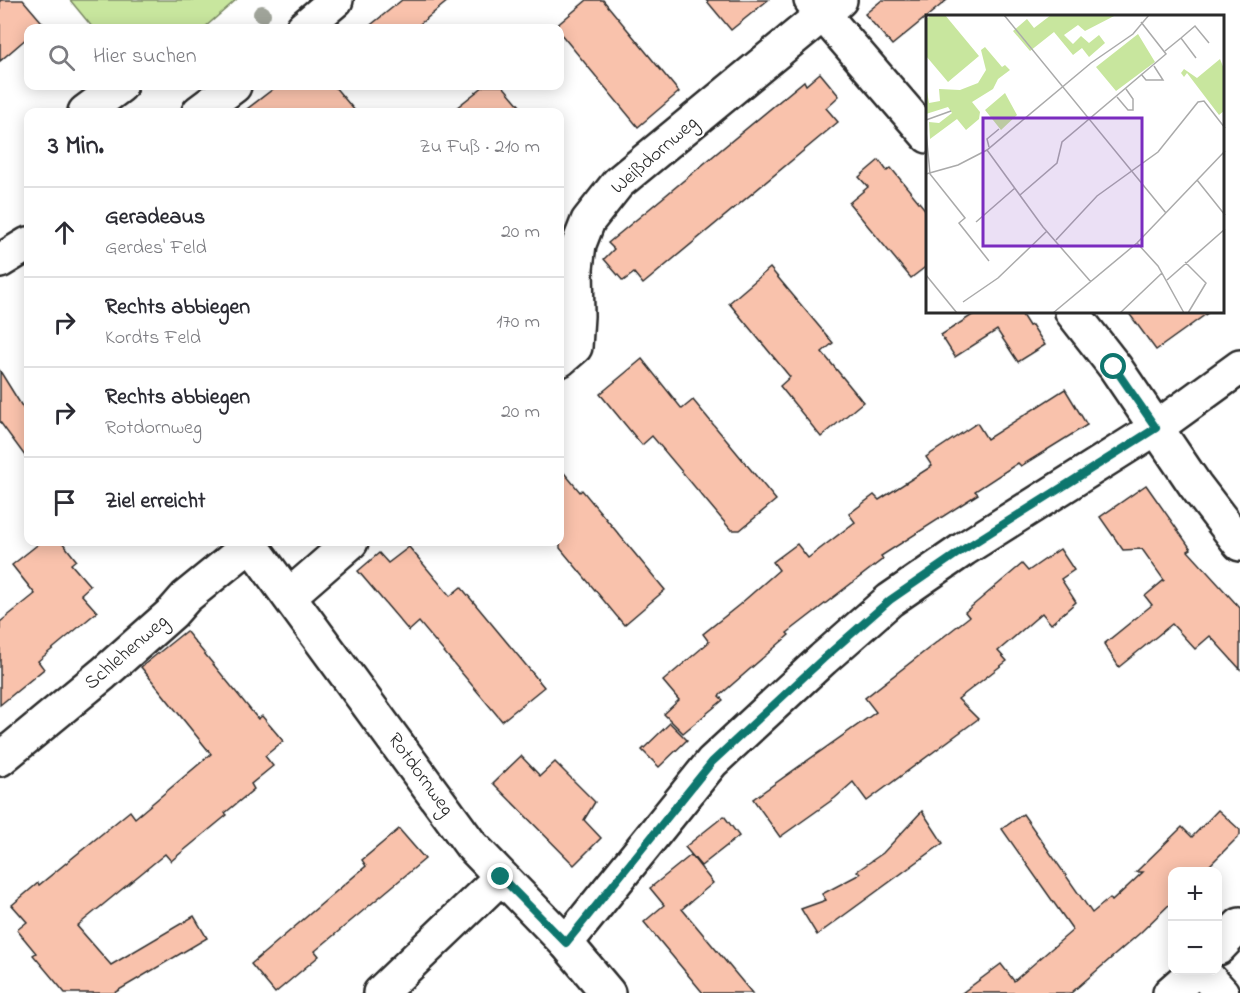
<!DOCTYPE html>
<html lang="de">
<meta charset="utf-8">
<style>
:root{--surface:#fff;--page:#f2f2f3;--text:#2b2b33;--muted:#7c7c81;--line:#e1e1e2}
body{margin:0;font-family:"Indie Flower",sans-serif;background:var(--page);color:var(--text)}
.controls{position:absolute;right:18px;bottom:18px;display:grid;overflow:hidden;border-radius:12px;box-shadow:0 3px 15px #0003}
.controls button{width:54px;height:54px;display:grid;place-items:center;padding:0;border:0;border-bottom:2px solid var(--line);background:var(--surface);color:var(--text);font:30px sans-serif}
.stop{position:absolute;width:18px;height:18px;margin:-14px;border:4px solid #0f766e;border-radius:50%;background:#fff}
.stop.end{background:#0f766e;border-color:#fff;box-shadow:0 2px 6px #0008}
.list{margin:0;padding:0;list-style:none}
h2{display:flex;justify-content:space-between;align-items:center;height:78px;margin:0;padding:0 24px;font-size:26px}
h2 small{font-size:20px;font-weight:400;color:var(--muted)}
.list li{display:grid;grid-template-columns:39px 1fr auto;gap:18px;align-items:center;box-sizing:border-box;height:90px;padding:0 24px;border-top:2px solid var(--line)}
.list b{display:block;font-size:22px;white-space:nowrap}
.list p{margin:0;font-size:20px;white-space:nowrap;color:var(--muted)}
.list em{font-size:20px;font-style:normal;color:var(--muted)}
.icon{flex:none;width:33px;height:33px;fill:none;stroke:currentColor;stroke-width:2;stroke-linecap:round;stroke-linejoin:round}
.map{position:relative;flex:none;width:1240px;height:993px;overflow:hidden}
.search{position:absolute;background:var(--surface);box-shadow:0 3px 15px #0003;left:24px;top:24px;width:540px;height:66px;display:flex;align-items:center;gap:15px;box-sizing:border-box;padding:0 21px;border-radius:12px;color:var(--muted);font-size:22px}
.panel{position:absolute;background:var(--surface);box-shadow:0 3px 15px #0003;left:24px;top:108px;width:540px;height:438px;border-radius:12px}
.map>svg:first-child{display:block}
</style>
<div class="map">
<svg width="1240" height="993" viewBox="0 0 1240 993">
<rect width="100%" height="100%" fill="#fff"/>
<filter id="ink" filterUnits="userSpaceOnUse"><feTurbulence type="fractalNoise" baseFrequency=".0167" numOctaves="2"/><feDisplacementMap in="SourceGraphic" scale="12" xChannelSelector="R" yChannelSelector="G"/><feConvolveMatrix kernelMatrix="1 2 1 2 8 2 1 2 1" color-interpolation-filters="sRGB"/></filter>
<g filter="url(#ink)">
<!-- green -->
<polygon fill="#c8e69e" stroke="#7a8864" stroke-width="1.5" points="70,0 236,0 204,28 93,28"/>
<!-- building -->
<g fill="#f9c2ac" stroke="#2b2b2b" stroke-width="1.5">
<polygon points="0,0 23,0 47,28 28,28 28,37 0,61"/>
<polygon points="402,0 449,0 415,28 367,28"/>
<polygon points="587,0 603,0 679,92 638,127 560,33 560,28 556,28 555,27"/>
<polygon points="706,0 768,0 731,30"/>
<polygon points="882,0 947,0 892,45 865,14"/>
<polygon points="820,73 839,96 826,108 838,122 643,284 634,273 623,281 604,259 614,249 608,243 804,81 806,85"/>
<polygon points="277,86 334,86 356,112 243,112"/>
<polygon points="484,86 503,86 525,112 451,112"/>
<polygon points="879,160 887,171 891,168 928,213 928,265 911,278 849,203 868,187 859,177"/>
<polygon points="770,268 833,343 822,352 863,402 821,437 780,386 790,377 729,303"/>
<polygon points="977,312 1027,312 1022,315 1029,326 1032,325 1045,345 1018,362 997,330 955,357 941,335"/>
<polygon points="1128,312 1209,312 1156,350"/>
<polygon points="642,359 682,409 693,400 776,500 740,530 731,530 652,436 642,445 600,394"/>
<polygon points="0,371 28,416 28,460 0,422"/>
<polygon points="1065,389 1087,425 1021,466 1018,463 975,491 978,494 881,556 883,559 787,633 789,635 719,696 723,700 683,733 664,714 679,700 663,681 709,642 703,634 739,605 779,570 773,562 797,544 808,558 855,522 849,514 874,495 879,500 932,466 926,457 977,423 987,439"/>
<polygon points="560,468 580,492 582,490 665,590 624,625 560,548"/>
<polygon points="1146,485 1191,549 1188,551 1240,608 1240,669 1210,636 1195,649 1172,624 1119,667 1104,644 1152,605 1145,596 1164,580 1142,549 1123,550 1100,517"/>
<polygon points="41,542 62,542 76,560 71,564 90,586 81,594 97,612 38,661 44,669 0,705 0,622 35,594 12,565"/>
<polygon points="409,547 450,596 461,587 544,687 502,721 419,622 409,631 358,571 379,553 388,563"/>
<polygon points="1060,549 1074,570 1061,579 1076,602 1051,624 1042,613 998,651 1007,661 958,699 978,719 867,801 853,782 835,798 780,837 753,799 876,712 865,698 969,617 965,612 1022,564 1028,571"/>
<polygon points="186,631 258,719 262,716 283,741 265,756 273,766 251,784 254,789 225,813 227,815 171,861 165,854 77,926 111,965 194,916 207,938 114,993 65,993 33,955 36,953 17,930 27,922 12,905 38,883 39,885 130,811 135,818 211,754 141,667"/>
<polygon points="670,723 687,740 659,767 642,750"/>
<polygon points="521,756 540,776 555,762 595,802 584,820 601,838 574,865 493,783"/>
<polygon points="1218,810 1240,830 1240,835 1203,872 1173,872 1173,901 1140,933 1071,993 962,993 1001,964 1014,981 1073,930 1002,829 1023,814 1092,913 1110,898 1112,901 1143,872 1136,872 1182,827 1192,837"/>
<polygon points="922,811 943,843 817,935 801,909 826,900 822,894 860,874 857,871 883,853"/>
<polygon points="724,816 739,836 701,866 685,847"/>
<polygon points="399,829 425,859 315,951 319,956 275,993 251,964 366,866 362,860"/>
<polygon points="691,855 713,883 682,909 752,993 703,993 644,922 664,905 650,888"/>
</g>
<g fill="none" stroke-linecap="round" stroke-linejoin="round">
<defs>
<g id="minor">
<polyline points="811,0 928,136"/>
<polyline points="303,28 336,0"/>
<polyline points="85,112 120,86"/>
<polyline points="199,112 234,86"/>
<polyline points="0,261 28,244"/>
<polyline points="1072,312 1115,367 1195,485 1240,544"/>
<polyline points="560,360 575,347 577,316 576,268 579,244 588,221 618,183 840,0"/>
<polyline points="249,542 471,845 566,943 608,993"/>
<polyline points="289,596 351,542"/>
<polyline points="0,759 103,674 172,613 186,597 251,544"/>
<polyline points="566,943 712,762 823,659 890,600 964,549 1156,428 1240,367"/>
<polyline points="1218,948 1240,925"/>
<polyline points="1201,970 1222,993"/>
<polyline points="380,993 501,877"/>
<polyline points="1170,993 1196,970"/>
</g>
</defs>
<!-- minor casing -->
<use href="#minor" stroke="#2b2b2b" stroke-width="38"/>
<!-- minor -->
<use href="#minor" stroke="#fff" stroke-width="33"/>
</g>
<!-- trees -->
<circle fill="#a0a49a" cx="262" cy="14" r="9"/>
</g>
<g fill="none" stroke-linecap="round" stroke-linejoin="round" filter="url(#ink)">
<!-- route -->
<polyline stroke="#0f766e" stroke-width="8" points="501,877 566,943 712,762 823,659 890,600 964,549 1156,428 1114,367"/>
</g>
<g text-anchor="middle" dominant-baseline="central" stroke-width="4.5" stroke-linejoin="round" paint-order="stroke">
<!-- street labels -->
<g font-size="20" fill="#2b2b2b" stroke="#fff">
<text transform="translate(655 156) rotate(-41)">Weißdornweg</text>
<text transform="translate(127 653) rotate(-41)">Schlehenweg</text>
<text transform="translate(420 775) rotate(54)">Rotdornweg</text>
</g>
</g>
<!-- overview -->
<g transform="translate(926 15)">
<rect width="298" height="298" fill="#fff"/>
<path d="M 5,0 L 19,0 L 53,41 L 22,67 L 0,41 L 0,4 ZM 125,0 L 190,0 L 159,16 L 152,10 L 138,20 L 147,29 L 155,21 L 163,28 L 173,20 L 179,28 L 163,42 L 156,33 L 147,40 L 128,17 L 104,36 L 87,16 L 101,4 L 108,13 ZM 212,19 L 229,47 L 190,76 L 170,52 ZM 59,32 L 76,52 L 79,50 L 84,55 L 72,64 L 67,74 L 46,87 L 54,97 L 53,104 L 40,115 L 31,104 L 4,124 L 3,107 L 13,108 L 26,98 L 22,92 L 0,99 L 0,70 L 3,88 L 14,86 L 13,74 L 34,75 L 52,68 L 60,55 L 55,35 ZM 294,44 L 298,54 L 299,95 L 293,100 L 261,58 L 258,62 L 255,58 L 258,54 L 271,63 ZM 79,78 L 91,100 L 75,115 L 59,95 Z" fill="#c8e69e"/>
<path fill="none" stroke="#aaa" stroke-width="1.5" d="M 78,0 L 240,198M 255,23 L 269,11 L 283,28M 239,36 L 255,23 L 270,43M 215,59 L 220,65 L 237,65 L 228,51M 191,82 L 202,95 L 207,95 L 207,84 L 200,74M 0,105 L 25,96M 0,116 L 4,159 L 39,203 L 33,208 L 63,246M 63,132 L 61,124 L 73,114M 61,135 L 117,212 L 165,267M 0,159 L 32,150 L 61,135 L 165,48 L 207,19 L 223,0M 271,165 L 299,200M 94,180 L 131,148 L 136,127 L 240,39 L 215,7M 50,207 L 89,173M 130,225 L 171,181 L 232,137 L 272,87 L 278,86 L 299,113M 211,228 L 232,251 L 258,298M 259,247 L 280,268 L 262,298M 0,260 L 31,298M 241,265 L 299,214M 37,287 L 72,263 L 121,216M 127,298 L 211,228 L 299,136M 194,298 L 236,258"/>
<path fill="#7b2cbf" fill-opacity="0.15" stroke="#7b2cbf" stroke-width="3" d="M 57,103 L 216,103 L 216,231 L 57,231 Z"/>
<rect width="298" height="298" fill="none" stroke="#2b2b2b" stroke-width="3"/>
</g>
</svg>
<div class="controls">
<button>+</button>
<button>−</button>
</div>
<div class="stop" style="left:1114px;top:367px"></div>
<div class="stop end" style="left:501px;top:877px"></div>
<div class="search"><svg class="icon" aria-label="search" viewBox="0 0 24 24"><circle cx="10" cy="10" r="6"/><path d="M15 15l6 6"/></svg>Hier suchen</div>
<section class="panel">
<h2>3 Min.<small>Zu Fuß · 210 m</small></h2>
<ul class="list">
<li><svg class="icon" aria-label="ahead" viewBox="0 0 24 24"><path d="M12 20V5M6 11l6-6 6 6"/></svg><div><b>Geradeaus</b><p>Gerdes' Feld</p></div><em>20 m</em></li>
<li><svg class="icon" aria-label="right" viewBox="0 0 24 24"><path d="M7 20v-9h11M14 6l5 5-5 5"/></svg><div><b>Rechts abbiegen</b><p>Kordts Feld</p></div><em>170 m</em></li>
<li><svg class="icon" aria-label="right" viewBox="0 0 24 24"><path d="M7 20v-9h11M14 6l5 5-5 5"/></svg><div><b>Rechts abbiegen</b><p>Rotdornweg</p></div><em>20 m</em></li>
<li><svg class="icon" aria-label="arrive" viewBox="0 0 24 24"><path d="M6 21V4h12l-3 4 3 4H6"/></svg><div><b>Ziel erreicht</b></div></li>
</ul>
</section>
</div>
